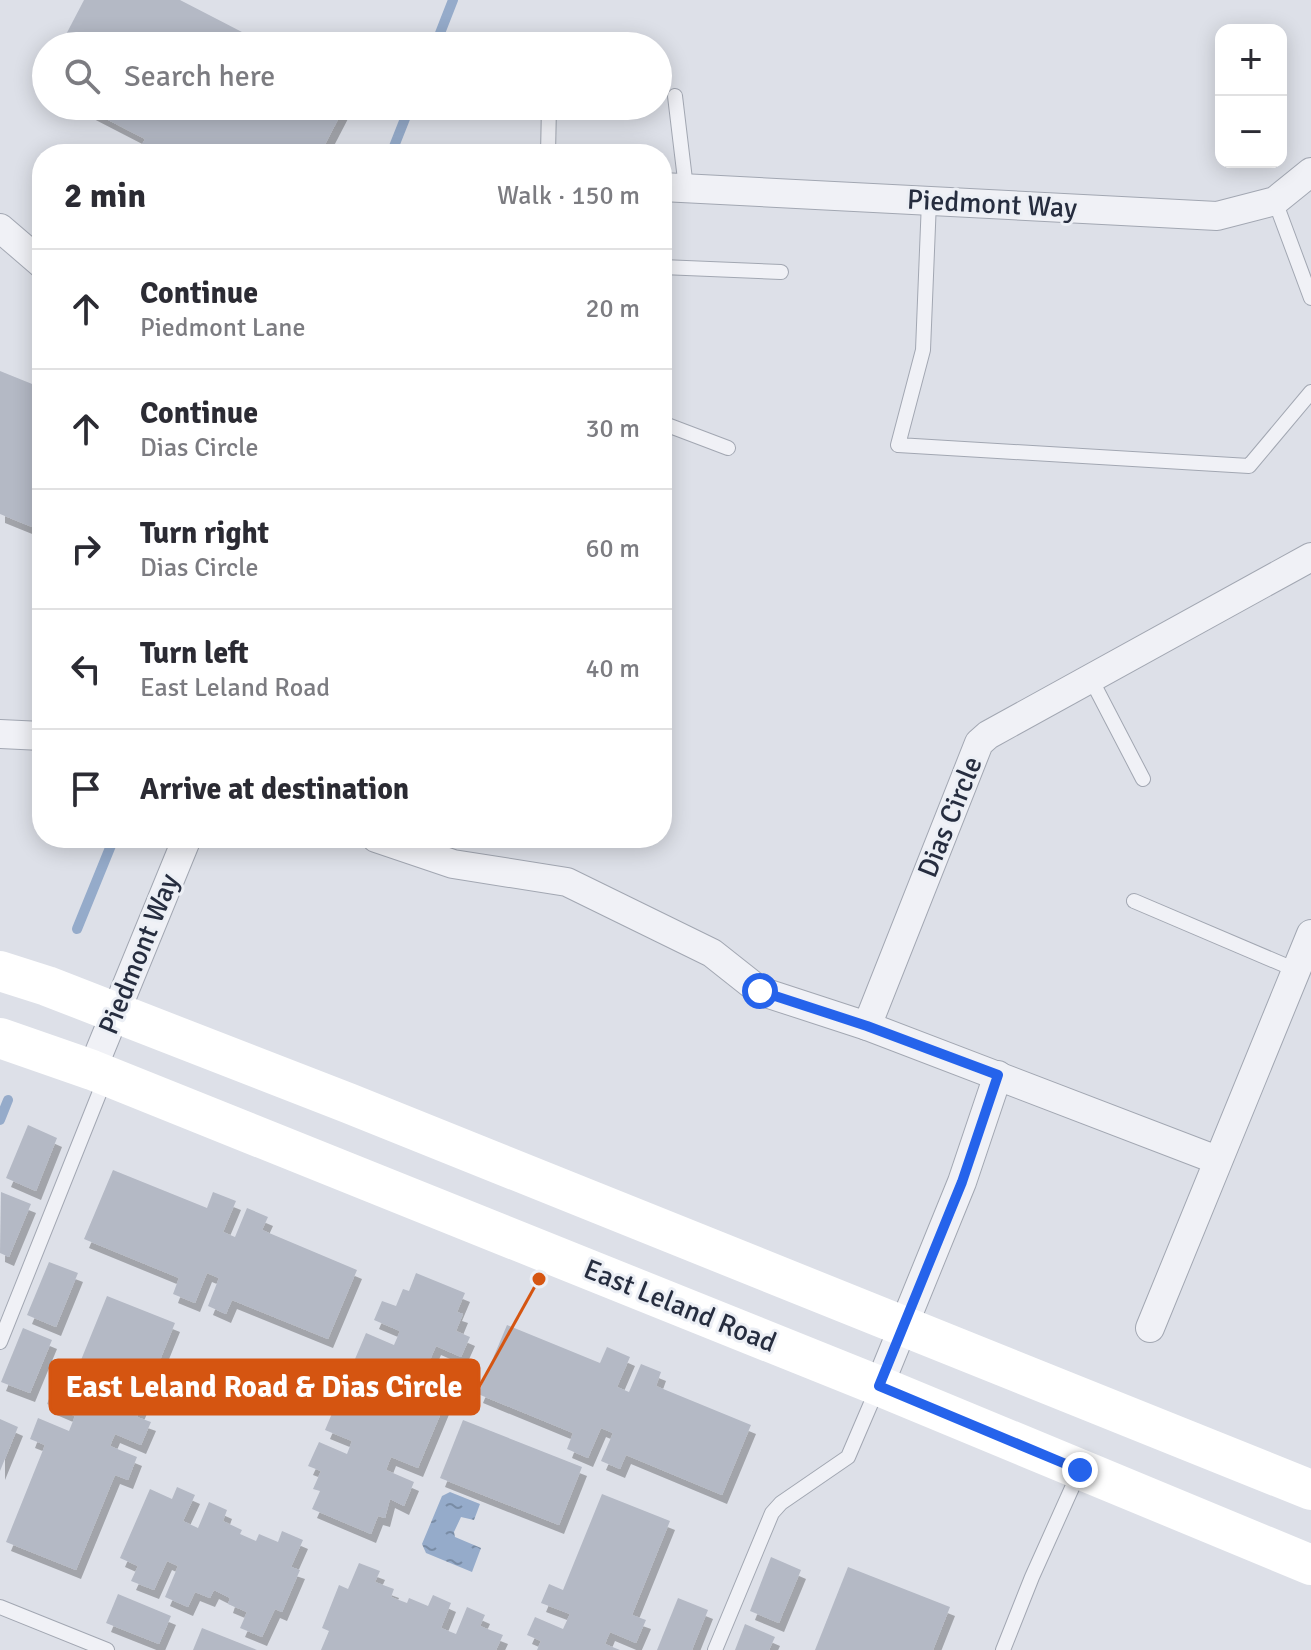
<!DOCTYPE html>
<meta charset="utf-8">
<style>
:root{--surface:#fff;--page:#f7f7f7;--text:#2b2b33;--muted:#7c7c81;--line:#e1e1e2}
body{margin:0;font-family:Signika,sans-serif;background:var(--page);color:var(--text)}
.controls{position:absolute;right:24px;top:24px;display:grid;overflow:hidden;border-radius:16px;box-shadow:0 4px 20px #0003}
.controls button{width:72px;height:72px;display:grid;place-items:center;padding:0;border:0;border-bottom:2px solid var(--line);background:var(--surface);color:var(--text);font:40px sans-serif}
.stop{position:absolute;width:24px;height:24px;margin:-18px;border:6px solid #2563eb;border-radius:50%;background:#fff}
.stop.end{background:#2563eb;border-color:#fff;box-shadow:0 2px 8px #0008}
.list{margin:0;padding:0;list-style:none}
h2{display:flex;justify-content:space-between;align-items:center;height:104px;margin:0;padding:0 32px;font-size:34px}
h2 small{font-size:26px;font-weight:400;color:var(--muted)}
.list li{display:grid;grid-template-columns:52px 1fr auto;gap:24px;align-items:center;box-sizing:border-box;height:120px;padding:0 32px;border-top:2px solid var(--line)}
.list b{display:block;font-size:30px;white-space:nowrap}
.list p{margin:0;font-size:26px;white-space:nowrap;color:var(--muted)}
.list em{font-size:26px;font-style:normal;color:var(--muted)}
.icon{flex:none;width:44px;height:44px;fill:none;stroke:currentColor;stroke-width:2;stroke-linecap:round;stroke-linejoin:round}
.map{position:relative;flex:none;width:1311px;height:1650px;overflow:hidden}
.search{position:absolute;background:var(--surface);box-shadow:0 4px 20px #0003;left:32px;top:32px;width:640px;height:88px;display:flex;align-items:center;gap:20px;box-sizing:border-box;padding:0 28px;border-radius:44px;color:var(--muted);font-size:30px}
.panel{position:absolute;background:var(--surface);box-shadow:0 4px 20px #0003;left:32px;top:144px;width:640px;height:704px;border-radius:32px}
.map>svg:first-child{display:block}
</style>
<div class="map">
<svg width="1311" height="1650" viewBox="0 0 1311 1650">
<defs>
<pattern id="water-ripples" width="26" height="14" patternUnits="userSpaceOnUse" patternTransform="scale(2)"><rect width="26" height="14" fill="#95abca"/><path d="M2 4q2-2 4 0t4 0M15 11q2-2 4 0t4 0" fill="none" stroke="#798ca5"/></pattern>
<filter id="shadow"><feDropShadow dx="5" dy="9" stdDeviation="0" flood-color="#0004"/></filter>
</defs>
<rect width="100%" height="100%" fill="#dde0e8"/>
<!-- water -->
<polygon fill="url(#water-ripples)" points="450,1492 480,1504 474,1520 461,1517 454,1532 455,1537 481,1548 472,1572 426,1553 422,1544 442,1496"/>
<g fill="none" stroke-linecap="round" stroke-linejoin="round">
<!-- stream -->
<g stroke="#95abca" stroke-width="10">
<polyline points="435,46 453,0"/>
<polyline points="391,154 410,106"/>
<polyline points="77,929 114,838"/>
<polyline points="0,1120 8,1100"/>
</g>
</g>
<!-- building -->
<g fill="#b4b9c5" filter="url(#shadow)">
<polygon points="84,0 180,0 269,46 60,46"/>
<polygon points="81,106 345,106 320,154 137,154 145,139"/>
<polygon points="0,371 42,388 34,408 42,411 42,531 0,514"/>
<polygon points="28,1125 57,1138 36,1191 6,1178"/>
<polygon points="113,1170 207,1208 213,1192 236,1201 223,1232 235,1237 247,1208 268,1217 262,1230 357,1270 328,1339 232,1300 226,1314 208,1306 219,1278 207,1273 195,1303 173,1294 179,1278 84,1239"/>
<polygon points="1,1192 31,1204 9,1257 0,1253"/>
<polygon points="49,1262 78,1273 56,1327 27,1315"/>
<polygon points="416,1273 465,1293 457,1312 463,1314 456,1331 470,1337 461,1357 436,1346 430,1360 458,1372 418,1468 391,1457 386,1470 414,1482 404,1506 390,1499 385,1518 378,1516 371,1534 312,1509 320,1491 313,1489 321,1471 308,1466 319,1442 347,1454 352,1441 325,1430 366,1333 394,1345 400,1331 374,1320 382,1301 396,1306 403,1289 409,1291"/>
<polygon points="107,1296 175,1323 137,1417 151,1422 141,1445 115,1434 110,1446 137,1457 128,1480 115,1475 76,1570 6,1542 45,1445 30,1439 38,1418 69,1431 75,1416 47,1404 54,1386 68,1392"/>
<polygon points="507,1325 600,1363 607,1347 630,1357 617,1387 629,1392 641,1364 661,1372 656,1386 751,1425 722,1495 626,1455 620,1469 601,1461 613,1433 601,1428 588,1458 567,1449 573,1433 478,1394"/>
<polygon points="23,1328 52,1340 30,1393 1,1382"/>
<polygon points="0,1419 18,1427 0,1471"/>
<polygon points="463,1420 582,1467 559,1525 440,1478"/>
<polygon points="177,1487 195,1495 183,1521 198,1528 209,1502 227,1510 223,1521 242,1530 240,1534 256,1541 259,1534 278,1542 282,1531 303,1540 291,1567 300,1570 282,1612 275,1609 262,1637 240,1628 247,1612 228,1604 230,1598 214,1590 210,1598 195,1592 188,1607 165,1597 178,1566 167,1561 154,1590 131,1581 138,1566 120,1558 150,1489 172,1499"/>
<polygon points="602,1494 670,1521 632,1615 646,1620 636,1643 610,1632 605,1644 620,1650 537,1650 541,1641 527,1635 535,1617 563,1629 570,1614 541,1603 549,1584 563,1590"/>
<polygon points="771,1557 801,1570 779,1623 750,1611"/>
<polygon points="359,1563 380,1571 375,1582 394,1589 391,1597 407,1603 409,1598 428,1606 433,1595 451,1603 441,1628 456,1634 467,1607 485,1615 480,1626 503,1635 496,1650 321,1650 329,1631 322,1628 339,1585 348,1589"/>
<polygon points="848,1567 950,1607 933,1650 815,1650"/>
<polygon points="118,1594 171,1616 159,1644 106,1623"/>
<polygon points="678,1598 708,1610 692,1650 657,1650"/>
<polygon points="745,1624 775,1637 769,1650 735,1650"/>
<polygon points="202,1628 257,1650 193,1650"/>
</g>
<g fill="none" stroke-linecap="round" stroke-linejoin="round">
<defs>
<g id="lane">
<polyline points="675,96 686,188"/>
<polyline points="548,154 549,106"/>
<polyline points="929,201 923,350 898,445 1249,466 1311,392"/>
<polyline points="1275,201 1311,298"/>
<polyline points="662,267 781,272"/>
<polyline points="662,423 728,448"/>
<polyline points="1091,679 1143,779"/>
<polyline points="1134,901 1296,970"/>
<polyline points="0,1342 105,1079"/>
<polyline points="0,1607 107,1650"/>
<polyline points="715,1650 772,1513 781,1503 848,1457 878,1387"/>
<polyline points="1003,1650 1032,1577 1080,1470"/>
</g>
<g id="street">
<polyline points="662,187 1217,216 1275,201 1311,172"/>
<polyline points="0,228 42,264"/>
<polyline points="0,734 42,736"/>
<polyline points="376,838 453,864 567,882 712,953 760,991 867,1026 1217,1160"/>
<polyline points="867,1026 979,743 988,735 1311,557"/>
<polyline points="92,1070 187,838"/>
<polyline points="1150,1328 1311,934"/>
<polyline points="879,1386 962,1182 998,1075"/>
</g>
</defs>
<!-- lane casing -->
<use href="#lane" stroke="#a2a7b2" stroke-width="16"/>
<!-- street casing -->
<use href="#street" stroke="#a2a7b2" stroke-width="30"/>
<!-- lane -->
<use href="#lane" stroke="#f0f1f6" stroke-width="14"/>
<!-- street -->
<use href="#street" stroke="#f0f1f6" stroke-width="28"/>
<!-- secondary -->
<g stroke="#fff" stroke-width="40">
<polyline points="0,971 47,986 348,1103 1311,1490"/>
<polyline points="0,1038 92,1070 879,1386 1311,1565"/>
</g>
</g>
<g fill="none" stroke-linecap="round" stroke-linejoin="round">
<!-- route -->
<polyline stroke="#2563eb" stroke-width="10" points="760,991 867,1026 998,1075 962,1182 879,1386 1080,1470"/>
</g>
<g text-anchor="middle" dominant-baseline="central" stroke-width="6" stroke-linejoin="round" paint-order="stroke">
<!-- street labels -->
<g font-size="28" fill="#262d3f" stroke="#eceff5">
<text transform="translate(992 204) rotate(3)">Piedmont Way</text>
<text transform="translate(950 817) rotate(-68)">Dias Circle</text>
<text transform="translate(139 954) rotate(-68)">Piedmont Way</text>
<text transform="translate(680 1306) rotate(22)">East Leland Road</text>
</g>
</g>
<!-- callouts -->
<path fill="none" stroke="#d55511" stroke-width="3" d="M539 1279L479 1387"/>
<circle fill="#d55511" stroke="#eceff5" stroke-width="3" cx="539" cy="1279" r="8"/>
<rect fill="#d55511" stroke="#d55511" stroke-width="3" x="50" y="1360" width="429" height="54" rx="8"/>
<g font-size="30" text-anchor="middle" font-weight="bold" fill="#fff">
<text x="264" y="1397">East Leland Road &amp; Dias Circle</text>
</g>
</svg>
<div class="controls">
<button>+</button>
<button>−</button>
</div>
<div class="stop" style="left:760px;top:991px"></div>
<div class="stop end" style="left:1080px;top:1470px"></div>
<div class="search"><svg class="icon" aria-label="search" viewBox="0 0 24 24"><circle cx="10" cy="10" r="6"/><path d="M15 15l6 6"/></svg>Search here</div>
<section class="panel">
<h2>2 min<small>Walk · 150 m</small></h2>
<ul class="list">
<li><svg class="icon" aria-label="ahead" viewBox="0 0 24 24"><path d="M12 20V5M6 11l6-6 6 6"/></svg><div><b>Continue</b><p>Piedmont Lane</p></div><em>20 m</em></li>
<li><svg class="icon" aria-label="ahead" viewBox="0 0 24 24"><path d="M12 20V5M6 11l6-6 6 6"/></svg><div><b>Continue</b><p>Dias Circle</p></div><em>30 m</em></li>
<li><svg class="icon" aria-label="right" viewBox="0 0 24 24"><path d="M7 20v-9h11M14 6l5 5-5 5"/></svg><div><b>Turn right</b><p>Dias Circle</p></div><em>60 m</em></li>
<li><svg class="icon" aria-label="left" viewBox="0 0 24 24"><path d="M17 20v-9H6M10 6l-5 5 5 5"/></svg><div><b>Turn left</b><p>East Leland Road</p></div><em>40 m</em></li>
<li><svg class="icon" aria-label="arrive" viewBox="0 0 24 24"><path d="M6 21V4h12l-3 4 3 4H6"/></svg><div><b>Arrive at destination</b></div></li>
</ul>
</section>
</div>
